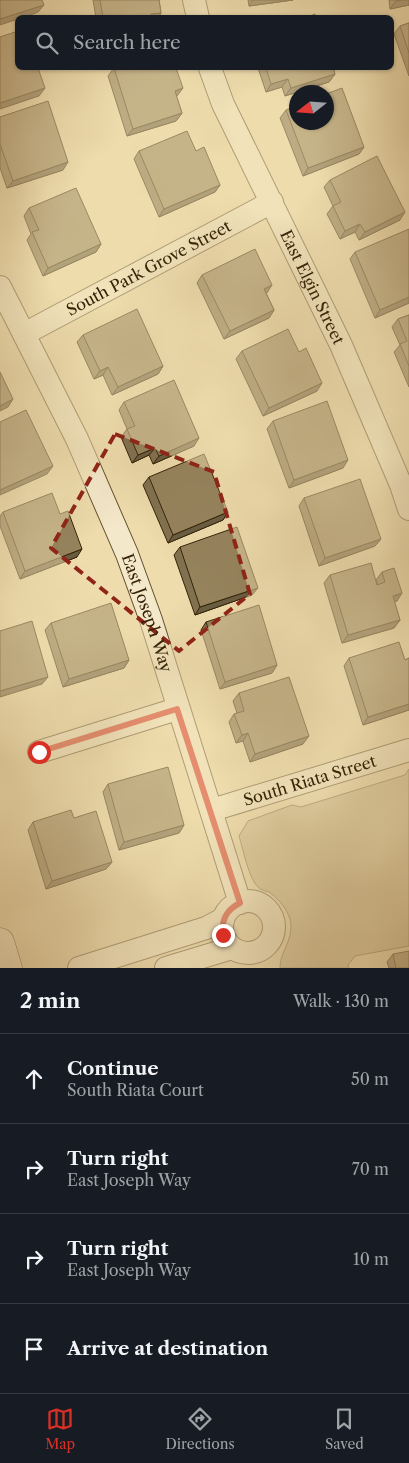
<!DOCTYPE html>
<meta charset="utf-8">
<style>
:root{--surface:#171b24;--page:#20242c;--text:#f1f3f6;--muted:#9ea1a6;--line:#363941;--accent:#d93025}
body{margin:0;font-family:"Libre Caslon Text",serif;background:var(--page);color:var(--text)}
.compass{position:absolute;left:289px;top:85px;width:45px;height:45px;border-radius:50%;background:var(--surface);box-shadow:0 1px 4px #0004;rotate:253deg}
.stop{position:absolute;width:15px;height:15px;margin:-11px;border:4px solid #d93025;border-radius:50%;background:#fff}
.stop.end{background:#d93025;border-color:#fff;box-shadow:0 1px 5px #0008}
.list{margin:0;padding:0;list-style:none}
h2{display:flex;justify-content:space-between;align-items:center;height:65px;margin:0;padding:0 20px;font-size:21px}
h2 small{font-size:16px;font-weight:400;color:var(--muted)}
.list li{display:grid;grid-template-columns:32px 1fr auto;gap:15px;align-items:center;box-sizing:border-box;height:90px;padding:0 20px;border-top:1px solid var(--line)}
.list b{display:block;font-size:19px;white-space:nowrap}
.list p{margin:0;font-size:16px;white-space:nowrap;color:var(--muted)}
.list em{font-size:16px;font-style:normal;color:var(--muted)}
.icon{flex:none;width:28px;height:28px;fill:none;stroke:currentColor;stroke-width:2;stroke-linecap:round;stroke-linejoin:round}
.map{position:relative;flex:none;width:409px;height:968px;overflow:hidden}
.search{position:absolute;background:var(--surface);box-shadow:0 1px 4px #0004;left:15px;right:15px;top:15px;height:55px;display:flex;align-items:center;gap:12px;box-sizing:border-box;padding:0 18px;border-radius:8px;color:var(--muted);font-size:19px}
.sheet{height:425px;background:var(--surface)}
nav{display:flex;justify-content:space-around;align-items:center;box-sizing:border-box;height:70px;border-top:1px solid var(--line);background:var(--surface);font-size:14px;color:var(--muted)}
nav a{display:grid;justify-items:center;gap:2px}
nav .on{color:var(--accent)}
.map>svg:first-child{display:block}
</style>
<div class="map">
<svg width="409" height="968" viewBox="0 0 409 968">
<rect width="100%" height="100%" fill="#eedcad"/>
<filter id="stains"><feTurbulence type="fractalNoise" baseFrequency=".004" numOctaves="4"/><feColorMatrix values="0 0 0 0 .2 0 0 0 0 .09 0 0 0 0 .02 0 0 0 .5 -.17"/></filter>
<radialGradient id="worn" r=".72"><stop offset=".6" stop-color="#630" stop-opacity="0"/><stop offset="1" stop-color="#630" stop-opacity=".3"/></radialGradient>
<!-- green -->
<path fill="#cfbd91" stroke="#82704c" d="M 409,769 L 409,946 L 355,956 L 348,965 L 349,968 L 280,968 C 280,951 295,938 290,919 C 287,909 278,898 269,892 C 265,891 261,890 258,887 C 249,879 243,849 239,836 L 248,821 L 292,805 L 301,807 L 405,775 Z"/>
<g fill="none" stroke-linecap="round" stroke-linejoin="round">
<defs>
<g id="street">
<polyline points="194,0 198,18"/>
<path id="s1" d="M 210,68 L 223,104 L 341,345 L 401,485 L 409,509"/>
<path id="s2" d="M 0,287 L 77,439 L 127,554 L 151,620 L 240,903"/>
<path id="s3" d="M 24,334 L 272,202"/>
<polyline points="39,752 177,709"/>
<path id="s4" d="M 212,810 L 409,750"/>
<circle cx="248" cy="927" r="26"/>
<polyline points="79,968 206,928 223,919"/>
<polyline points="166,968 232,948"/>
</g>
<polyline id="secondary" points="0,942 8,968"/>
</defs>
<!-- street casing -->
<use href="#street" stroke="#635130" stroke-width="24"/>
<!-- secondary casing -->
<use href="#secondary" stroke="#352307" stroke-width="29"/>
<!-- street -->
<use href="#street" stroke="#f4e8ca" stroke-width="22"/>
<!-- secondary -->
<use href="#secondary" stroke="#f4e8ca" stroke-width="28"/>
</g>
<!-- wall -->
<g fill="#807150" stroke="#352307">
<polygon points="93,0 159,0 161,13 158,18 96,18"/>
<polygon points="248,0 293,0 249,6"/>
<polygon points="389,0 409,0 409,5 390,9"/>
<polygon points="409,23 409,76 394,34 400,26"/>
<polygon points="114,68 177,96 176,96 182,113 176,121 127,136 108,76"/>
<polygon points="258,68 333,68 335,74 329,82 285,96 282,87 266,92"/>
<polygon points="286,110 364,147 359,154 303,176 280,118"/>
<polygon points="0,117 63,170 7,188 0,168"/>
<polygon points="139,151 196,151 220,185 215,192 159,217 134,159"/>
<polygon points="330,180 400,220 359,240 355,232 340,239 327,214 333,206 324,187"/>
<polygon points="29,208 101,244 96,252 43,276 27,240 31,234 24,216"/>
<polygon points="355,252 409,303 375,318 350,259"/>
<polygon points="202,275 267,293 266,293 274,310 269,318 224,339 197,283"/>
<polygon points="409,315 409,387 394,352 400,345 392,327 398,319"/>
<polygon points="83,335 163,366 158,374 112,395 103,375 94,379 77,342"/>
<polygon points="242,351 317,391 263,416 236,359"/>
<polygon points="124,402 194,446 153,464 149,455 132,463 121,437 127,429 119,410"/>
<polygon points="273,421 343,468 289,488 267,429"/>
<polygon points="149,477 228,512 223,520 168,543 143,485"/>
<polygon points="304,498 381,539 375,546 319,566 299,506"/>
<polygon points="3,512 77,557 20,579 0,526 0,516"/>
<polygon points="180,547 252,595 195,615 174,555"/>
<polygon points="382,572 397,601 394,602 400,620 394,628 342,643 324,583 330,575 377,585 378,585 376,580"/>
<polygon points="206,622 277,665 272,673 220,689 201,630"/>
<polygon points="51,623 129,660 124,668 63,687 45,630"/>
<polygon points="349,658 405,660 409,658 409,710 363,725 344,666"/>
<polygon points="239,693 303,744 250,762 243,741 236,743 229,722 234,714 237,713 233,701"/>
<polygon points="108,784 184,825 179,833 119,850 103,792"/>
<polygon points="74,818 112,862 106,869 46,889 28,830 33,822"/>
<polygon points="393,954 409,968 389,968 387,962"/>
</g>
<!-- shaded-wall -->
<g fill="#685c41" stroke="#352307">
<polygon points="253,0 293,0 249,6"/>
<polygon points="402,0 409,0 409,5 390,9 396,1"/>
<polygon points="44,5 38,12 23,18 18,18 18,19 0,25 0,19"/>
<polygon points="161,13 158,18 149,18 151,14"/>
<polygon points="335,74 329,82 285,96 291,88"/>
<polygon points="288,79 282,87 266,92 271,84"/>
<polygon points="45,88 39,96 0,109 0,103"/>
<polygon points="183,88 177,96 169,98 175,91"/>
<polygon points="182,113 176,121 127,136 133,129"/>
<polygon points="364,147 359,154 303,176 308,168"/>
<polygon points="68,162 63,170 7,188 13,181"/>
<polygon points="220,185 215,192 159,217 164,209"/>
<polygon points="405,212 400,220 359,240 365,232"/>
<polygon points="360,224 355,232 340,239 345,231"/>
<polygon points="101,244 96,252 43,276 48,268"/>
<polygon points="272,285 267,293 259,297 264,289"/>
<polygon points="409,297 409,303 375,318 380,310"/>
<polygon points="274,310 269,318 224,339 230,331"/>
<polygon points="163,366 158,374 112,395 118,387"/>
<polygon points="108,367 103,375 94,379 100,371"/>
<polygon points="322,383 317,391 263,416 269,408"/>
<polygon points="13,399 8,407 0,411 0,406"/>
<polygon points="199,438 194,446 153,464 159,456"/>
<polygon points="155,448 149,455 132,463 138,455"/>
<polygon points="348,460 343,468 289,488 294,480"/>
<polygon points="53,466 47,474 0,495 0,490"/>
<polygon points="228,512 223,520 168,543 173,535"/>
<polygon points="381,539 375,546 319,566 325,558"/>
<polygon points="82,549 77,557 20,579 25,571"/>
<polygon points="258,588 252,595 195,615 200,607"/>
<polygon points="402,593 397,601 387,604 393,596"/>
<polygon points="400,620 394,628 342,643 348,635"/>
<polygon points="129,660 124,668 63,687 69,679"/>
<polygon points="277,665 272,673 220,689 225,682"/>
<polygon points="48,677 42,684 0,697 0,691"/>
<polygon points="409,704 409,710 363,725 368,717"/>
<polygon points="248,733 243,741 236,743 242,735"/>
<polygon points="309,736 303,744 250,762 255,754"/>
<polygon points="184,825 179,833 119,850 124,842"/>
<polygon points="112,862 106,869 46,889 52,881"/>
</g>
<!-- building -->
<g fill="#95835d" stroke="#352307">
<polygon points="0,0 42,0 44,5 0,19"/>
<polygon points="100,0 159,0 161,13 151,14 152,18 103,18"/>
<polygon points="315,14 316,18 305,18"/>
<polygon points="409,23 409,53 400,26"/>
<polygon points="18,31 18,68 38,68 45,88 0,103 0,37"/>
<polygon points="114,68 176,68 183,88 175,91 182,113 133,129"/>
<polygon points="266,68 333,68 335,74 291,88 288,79 271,84"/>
<polygon points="342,88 364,147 308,168 286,110 296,106 296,122 326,122 326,94"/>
<polygon points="48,101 68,162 13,181 0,144 0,117"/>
<polygon points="187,131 196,151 204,147 220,185 164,209 139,151"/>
<polygon points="377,156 405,212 365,232 360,224 345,231 333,206 341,202 330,180"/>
<polygon points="76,188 101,244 48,268 32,232 39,230 29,208"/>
<polygon points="409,229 409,297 380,310 355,252"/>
<polygon points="255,249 272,285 264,289 274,310 230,331 202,275"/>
<polygon points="137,309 163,366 118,387 108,367 100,371 83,335"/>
<polygon points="409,315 409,366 400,344 407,341 398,319"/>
<polygon points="288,329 299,352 306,348 322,383 269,408 242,351"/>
<polygon points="0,372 13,399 0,406"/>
<polygon points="174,380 199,438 159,456 155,448 138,455 127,429 135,426 124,402"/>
<polygon points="327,401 348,460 294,480 273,421"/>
<polygon points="26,410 53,466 0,490 0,422"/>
<polygon points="204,454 228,512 173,535 149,477"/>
<polygon points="360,479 381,539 325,558 304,498"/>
<polygon points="52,493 60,514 68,511 82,549 25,571 3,512"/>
<polygon points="237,527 258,588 200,607 180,547"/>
<polygon points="371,563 377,585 385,582 382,572 394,568 402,593 393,596 400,620 348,635 330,575"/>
<polygon points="111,603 129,660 69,679 51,623"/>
<polygon points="259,605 277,665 225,682 206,622"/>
<polygon points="32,621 48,677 0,691 0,631"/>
<polygon points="399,642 405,660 409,658 409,704 368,717 349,658"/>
<polygon points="289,677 309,736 255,754 248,733 242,735 234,714 244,711 239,693"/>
<polygon points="168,767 184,825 124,842 108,784"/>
<polygon points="71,810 74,818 96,811 112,862 52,881 33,822"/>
<polygon points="409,951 409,968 396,968 393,954"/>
</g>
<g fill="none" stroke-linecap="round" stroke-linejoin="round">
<!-- route -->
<path stroke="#d93025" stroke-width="6" d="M 39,752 L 177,709 L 240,903 C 226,910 221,920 223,935"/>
</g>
<!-- marked area -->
<path d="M0 0H409V968H0ZM 115,434 L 214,472 L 250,594 L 179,651 L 51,548 Z" fill="#eedcad" fill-opacity=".55" fill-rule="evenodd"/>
<path fill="none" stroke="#8f2418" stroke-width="4" stroke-dasharray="10 6" stroke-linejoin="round" d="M 115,434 L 214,472 L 250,594 L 179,651 L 51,548 Z"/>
<g text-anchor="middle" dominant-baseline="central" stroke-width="4.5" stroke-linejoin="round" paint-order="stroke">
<!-- street labels -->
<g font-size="16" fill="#352307" stroke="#f4e8ca">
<text stroke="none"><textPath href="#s3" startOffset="141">South Park Grove Street</textPath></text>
<text stroke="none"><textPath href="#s1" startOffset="242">East Elgin Street</textPath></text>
<text stroke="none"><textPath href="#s2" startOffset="358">East Joseph Way</textPath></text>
<text stroke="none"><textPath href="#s4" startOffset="102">South Riata Street</textPath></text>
</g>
</g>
<rect width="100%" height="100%" filter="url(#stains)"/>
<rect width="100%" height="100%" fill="url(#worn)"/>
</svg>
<svg class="compass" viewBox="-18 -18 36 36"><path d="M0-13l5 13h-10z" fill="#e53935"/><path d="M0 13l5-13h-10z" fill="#9ea1a6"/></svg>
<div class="stop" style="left:39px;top:752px"></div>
<div class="stop end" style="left:223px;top:935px"></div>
<div class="search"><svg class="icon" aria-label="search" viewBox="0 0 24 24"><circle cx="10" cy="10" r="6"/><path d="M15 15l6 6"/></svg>Search here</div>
</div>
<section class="sheet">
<h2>2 min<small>Walk · 130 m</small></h2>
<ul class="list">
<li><svg class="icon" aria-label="ahead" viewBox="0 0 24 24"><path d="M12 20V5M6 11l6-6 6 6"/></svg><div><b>Continue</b><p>South Riata Court</p></div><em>50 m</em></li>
<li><svg class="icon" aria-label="right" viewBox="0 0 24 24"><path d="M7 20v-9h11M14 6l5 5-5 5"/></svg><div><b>Turn right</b><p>East Joseph Way</p></div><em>70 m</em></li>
<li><svg class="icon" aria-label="right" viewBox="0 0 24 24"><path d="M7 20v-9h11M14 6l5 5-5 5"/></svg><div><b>Turn right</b><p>East Joseph Way</p></div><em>10 m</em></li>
<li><svg class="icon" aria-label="arrive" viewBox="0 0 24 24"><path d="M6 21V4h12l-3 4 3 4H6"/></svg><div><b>Arrive at destination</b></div></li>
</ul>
</section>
<nav>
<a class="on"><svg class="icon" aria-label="map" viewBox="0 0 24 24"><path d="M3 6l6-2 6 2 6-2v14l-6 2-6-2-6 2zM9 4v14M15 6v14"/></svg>Map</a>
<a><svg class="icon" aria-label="directions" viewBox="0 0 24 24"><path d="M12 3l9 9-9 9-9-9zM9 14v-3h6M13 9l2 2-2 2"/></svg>Directions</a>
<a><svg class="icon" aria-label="saved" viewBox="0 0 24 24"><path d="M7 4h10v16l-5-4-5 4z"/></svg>Saved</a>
</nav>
